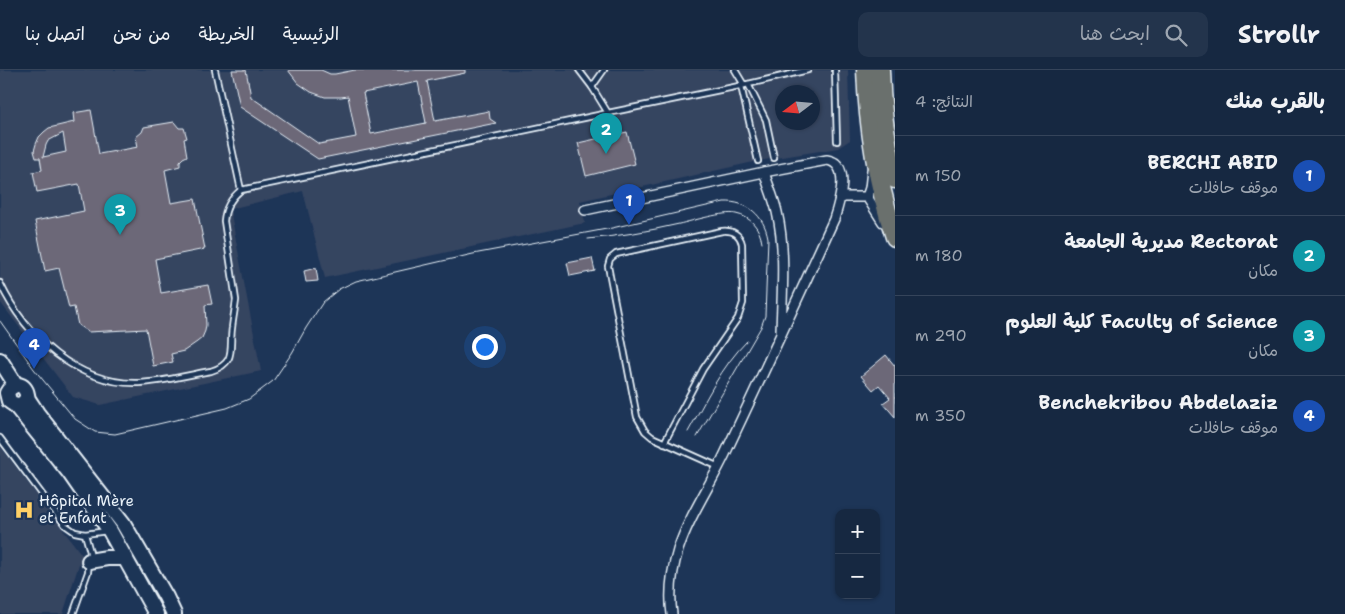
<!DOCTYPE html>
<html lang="ar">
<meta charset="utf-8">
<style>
:root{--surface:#162841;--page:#23344c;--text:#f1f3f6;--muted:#9ea6b1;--line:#35445a;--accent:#95b2f1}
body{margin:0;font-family:"Shantell Sans","Playpen Sans Arabic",sans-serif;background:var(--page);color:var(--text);direction:rtl}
.controls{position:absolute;right:15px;bottom:15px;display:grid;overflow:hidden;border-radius:10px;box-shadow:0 1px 4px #0004}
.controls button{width:45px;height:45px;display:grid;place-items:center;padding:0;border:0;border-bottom:1px solid var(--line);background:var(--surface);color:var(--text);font:25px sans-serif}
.compass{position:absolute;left:775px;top:15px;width:45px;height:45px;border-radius:50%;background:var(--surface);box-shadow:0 1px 4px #0004;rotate:254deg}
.you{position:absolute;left:484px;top:276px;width:18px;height:18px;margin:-12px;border:4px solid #fff;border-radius:50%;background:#1a73e8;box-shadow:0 0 0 8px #1a73e833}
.badge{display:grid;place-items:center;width:32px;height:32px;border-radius:50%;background:var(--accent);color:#fff;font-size:16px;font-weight:700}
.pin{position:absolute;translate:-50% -41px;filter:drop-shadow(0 1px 2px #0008)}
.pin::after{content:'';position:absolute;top:26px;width:18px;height:15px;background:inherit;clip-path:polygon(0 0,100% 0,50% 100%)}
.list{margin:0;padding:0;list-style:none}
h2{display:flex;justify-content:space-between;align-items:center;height:65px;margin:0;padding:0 20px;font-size:21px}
h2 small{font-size:16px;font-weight:400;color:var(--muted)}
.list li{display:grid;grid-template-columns:32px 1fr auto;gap:15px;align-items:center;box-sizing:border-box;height:80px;padding:0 20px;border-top:1px solid var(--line)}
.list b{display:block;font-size:19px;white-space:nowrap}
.list p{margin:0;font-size:16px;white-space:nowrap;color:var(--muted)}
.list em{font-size:16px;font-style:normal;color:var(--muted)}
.icon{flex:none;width:28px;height:28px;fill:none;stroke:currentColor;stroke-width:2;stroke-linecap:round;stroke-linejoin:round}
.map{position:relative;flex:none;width:895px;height:544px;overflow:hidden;direction:ltr}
header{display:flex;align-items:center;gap:30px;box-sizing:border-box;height:70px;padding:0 25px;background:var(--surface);border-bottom:1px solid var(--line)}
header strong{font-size:24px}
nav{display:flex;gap:28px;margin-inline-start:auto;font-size:18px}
.search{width:350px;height:45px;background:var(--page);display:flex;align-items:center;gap:12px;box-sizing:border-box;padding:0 18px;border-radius:10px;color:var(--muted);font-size:19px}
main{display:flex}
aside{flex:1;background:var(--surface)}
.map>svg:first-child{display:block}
</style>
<header>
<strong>Strollr</strong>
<div class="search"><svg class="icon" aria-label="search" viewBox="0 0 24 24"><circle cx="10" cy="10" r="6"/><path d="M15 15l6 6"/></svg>ابحث هنا</div>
<nav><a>الرئيسية</a><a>الخريطة</a><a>من نحن</a><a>اتصل بنا</a></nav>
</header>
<main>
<aside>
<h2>بالقرب منك<small>النتائج: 4</small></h2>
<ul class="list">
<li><span class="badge" style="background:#1a4fb4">1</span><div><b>BERCHI ABID</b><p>موقف حافلات</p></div><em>150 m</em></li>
<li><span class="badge" style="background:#0f9aa8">2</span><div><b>Rectorat مديرية الجامعة</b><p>مكان</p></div><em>180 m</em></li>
<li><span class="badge" style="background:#0f9aa8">3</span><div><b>Faculty of Science كلية العلوم</b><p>مكان</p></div><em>290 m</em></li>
<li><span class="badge" style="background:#1a4fb4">4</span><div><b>Benchekribou Abdelaziz</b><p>موقف حافلات</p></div><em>350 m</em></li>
</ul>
</aside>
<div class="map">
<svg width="895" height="544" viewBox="0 0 895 544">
<rect width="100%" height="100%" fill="#1d3557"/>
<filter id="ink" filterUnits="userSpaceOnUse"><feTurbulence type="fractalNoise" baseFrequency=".02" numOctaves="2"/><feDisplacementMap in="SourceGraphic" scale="10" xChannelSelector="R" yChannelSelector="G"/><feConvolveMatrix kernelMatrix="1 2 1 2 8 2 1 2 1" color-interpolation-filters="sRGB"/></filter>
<g filter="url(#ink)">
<!-- built -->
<g fill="#354461" fill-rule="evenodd">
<path d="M 0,0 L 848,0 L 850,70 L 838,78 L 758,91 L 580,131 L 585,153 L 325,208 L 303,121 L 230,139 L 261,301 L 100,335 L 73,327 L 0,232 ZM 782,22 L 812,22 L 812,52 L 782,52 Z"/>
<polygon points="0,376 82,485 63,544 0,544"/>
</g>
<!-- building -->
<g fill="#6c6778" stroke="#e8f1f8" fill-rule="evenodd">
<path d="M 232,0 L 246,0 L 251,27 L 319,74 L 356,67 L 348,26 L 341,27 L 325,27 L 311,22 L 298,13 L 288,0 L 321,0 L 330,4 L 335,4 L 355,0 L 465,0 L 465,3 L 427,11 L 435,51 L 489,41 L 490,49 L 496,53 L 318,89 L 240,37 ZM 418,12 L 426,53 L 371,64 L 363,23 Z"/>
<path d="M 91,40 L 99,84 L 138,77 L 136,67 L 142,62 L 144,57 L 174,52 L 179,58 L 184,58 L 187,68 L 184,69 L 187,86 L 183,88 L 180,91 L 180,96 L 165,100 L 171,133 L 195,129 L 205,179 L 155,189 L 161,223 L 208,215 L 212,234 L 205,235 L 206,255 L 205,261 L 202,268 L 197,272 L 184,281 L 171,284 L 173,292 L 153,296 L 146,259 L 88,262 L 78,255 L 74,237 L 69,238 L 59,198 L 45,201 L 35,151 L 84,141 L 79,114 L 37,122 L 33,102 L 42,100 L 40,88 L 36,88 L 34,81 L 36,74 L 39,67 L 44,62 L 49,58 L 74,52 L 73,43 ZM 63,63 L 66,82 L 43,87 L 46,75 L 48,71 Z"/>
<polygon points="627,62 635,94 586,106 578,73"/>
<polygon points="592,188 595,201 570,206 567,193"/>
<polygon points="316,198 318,211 306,212 304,201"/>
<polygon points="886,285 895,296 895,347 883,333 890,328 879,315 873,320 861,306"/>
</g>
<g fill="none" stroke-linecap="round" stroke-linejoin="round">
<defs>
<g id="lane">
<polyline points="215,0 241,120"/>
<polyline points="579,0 592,17"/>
<polyline points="604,0 592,17 608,43 744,15"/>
<polyline points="735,0 744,15 808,0"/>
<polyline points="835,0 837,71"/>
<polyline points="748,14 766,50 774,88"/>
<polyline points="741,16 758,91"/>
<path d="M 0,213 C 25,266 77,315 139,313 C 163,312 187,305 211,301 C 237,293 229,278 232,258 C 233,248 235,239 236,230 L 224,151 C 225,138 231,128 241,120 L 608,43"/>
<polyline points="0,368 65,455 75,462 85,464 107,461"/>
<path d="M 664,373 L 703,299 L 738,248 L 743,233 L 742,174 C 740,164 732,160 722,161 L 616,184 L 610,189 L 608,196 L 637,347 L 645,361 L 652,367 L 719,397"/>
<polyline points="73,544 88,502 90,482 85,464"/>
</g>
<g id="street">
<path d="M 764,102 C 768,115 774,129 777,142 C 786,181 782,222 781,262"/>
<polyline points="841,127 867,127"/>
<polyline points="867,127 870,118 872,100"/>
<polyline points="867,127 883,152"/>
<path d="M 585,140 L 764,102 L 827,90 C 852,93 839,134 834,149 C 798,228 762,306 725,384 C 710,416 689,446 678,480 C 672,500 669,523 672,544"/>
</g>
<g id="secondary">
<polyline points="0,290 16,315"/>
<path d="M 27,327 C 24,336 16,337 9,331 L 7,323 C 11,315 21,311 26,321 C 27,323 27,326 28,329 C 31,334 34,338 37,343 L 123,453 L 166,527 L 174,544"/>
<polyline points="15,335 69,402 110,461 156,544"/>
<polyline points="89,491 107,488 126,488"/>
</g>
<g id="highway">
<path d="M 866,0 C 868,56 877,113 895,167"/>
<path d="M 880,0 C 881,37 886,74 895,109"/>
</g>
</defs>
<!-- lane casing -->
<use href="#lane" stroke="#e8f1f8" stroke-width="8"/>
<!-- street casing -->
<use href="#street" stroke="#e8f1f8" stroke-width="12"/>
<!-- secondary casing -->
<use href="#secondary" stroke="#e8f1f8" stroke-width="18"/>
<!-- highway casing -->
<use href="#highway" stroke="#e8f1f8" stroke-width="21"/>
<!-- lane -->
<use href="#lane" stroke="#1d3557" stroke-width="4.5"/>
<!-- street -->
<use href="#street" stroke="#1d3557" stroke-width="9"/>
<!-- secondary -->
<use href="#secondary" stroke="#1d3557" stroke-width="14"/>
<!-- highway -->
<use href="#highway" stroke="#6b706d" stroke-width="18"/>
<!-- tram -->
<g stroke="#e8f1f8" stroke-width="1">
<path d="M 588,169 C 619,166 649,161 679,154 C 692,151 725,141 736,144 C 751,147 760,158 762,173"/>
<path d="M 0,251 L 34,299 L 75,349 L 95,362 L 115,364 L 227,338 L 249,329 L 273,311 L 292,283 L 306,258 L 323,232 L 339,219 L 356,211 L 473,184 L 612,158 L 724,132 C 747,131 764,145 768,168 L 765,246 L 761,257 L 697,367"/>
<path d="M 688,362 C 706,330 721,297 747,271"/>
</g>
</g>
</g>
<!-- icons -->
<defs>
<symbol id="hospital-bare" viewBox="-9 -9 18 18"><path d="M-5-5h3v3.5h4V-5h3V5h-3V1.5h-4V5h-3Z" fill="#ffd166" stroke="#1d3557" stroke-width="2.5" paint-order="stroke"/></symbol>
</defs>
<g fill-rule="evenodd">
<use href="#hospital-bare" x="10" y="426" width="28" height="28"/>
</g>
<g text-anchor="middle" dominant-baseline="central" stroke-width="5" stroke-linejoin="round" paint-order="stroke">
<!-- poi labels -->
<g font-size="15" fill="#e8f1f8" stroke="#1d3557" text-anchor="start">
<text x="39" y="431">Hôpital Mère<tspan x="39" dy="17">et Enfant</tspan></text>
</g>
</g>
</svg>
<div class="controls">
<button>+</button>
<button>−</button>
</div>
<svg class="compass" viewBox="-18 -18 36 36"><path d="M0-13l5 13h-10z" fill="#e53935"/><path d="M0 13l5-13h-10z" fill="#9ea6b1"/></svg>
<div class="you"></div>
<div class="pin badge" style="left:629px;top:155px;background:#1a4fb4">1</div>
<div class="pin badge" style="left:606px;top:84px;background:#0f9aa8">2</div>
<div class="pin badge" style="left:120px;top:165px;background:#0f9aa8">3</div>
<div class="pin badge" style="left:34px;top:299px;background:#1a4fb4">4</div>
</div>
</main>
